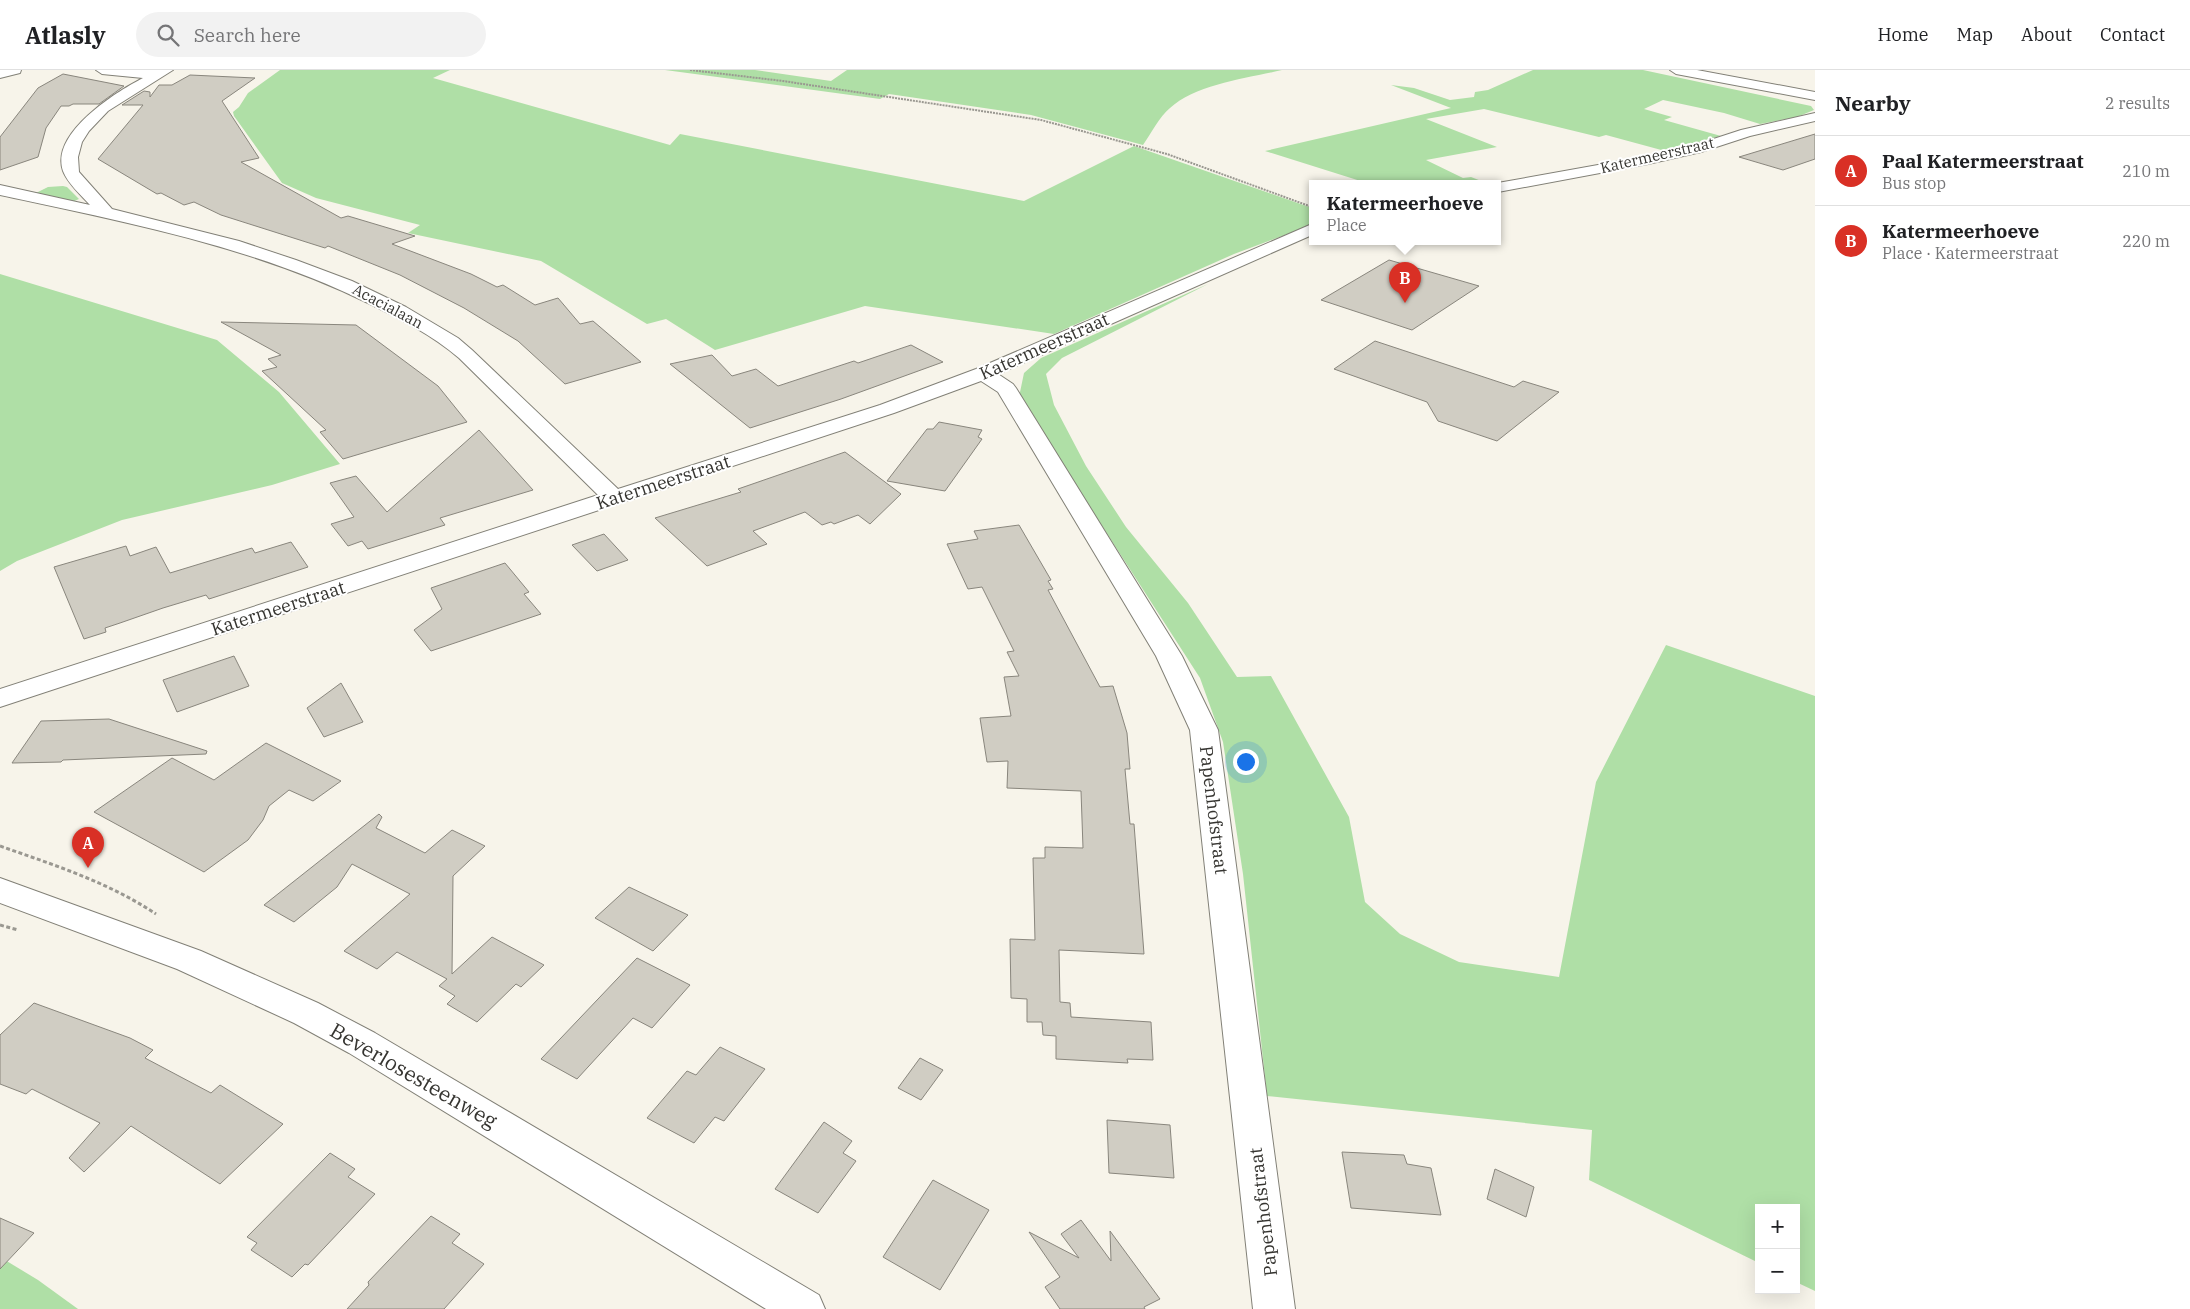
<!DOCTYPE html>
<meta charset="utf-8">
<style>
:root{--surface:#fff;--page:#f2f2f2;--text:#202124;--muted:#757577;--line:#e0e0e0;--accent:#d93025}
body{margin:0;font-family:"IBM Plex Serif",serif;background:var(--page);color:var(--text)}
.controls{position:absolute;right:15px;bottom:15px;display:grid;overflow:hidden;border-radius:0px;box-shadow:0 5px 20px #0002}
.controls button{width:45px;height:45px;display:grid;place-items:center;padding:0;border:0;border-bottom:1px solid var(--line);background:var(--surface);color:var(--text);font:25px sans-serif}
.you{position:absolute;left:1245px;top:691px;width:18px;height:18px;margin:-12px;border:4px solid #fff;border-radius:50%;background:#1a73e8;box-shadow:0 0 0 8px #1a73e833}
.badge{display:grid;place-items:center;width:32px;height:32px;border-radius:50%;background:var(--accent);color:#fff;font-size:16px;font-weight:700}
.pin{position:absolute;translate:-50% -41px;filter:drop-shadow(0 1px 2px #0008)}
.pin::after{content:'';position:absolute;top:26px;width:18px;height:15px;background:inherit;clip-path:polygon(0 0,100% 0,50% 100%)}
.popup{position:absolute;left:1309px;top:110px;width:192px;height:65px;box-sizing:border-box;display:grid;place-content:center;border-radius:0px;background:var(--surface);filter:drop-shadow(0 1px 4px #0005);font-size:16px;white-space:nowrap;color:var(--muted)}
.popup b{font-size:19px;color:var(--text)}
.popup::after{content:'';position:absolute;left:50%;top:100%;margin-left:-10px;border:10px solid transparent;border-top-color:var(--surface)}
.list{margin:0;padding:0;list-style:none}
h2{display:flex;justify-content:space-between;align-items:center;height:65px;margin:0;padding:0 20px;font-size:21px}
h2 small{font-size:16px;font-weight:400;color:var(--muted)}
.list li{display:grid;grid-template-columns:32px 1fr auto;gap:15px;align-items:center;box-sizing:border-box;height:70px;padding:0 20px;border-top:1px solid var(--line)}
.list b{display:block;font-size:19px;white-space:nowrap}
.list p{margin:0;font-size:16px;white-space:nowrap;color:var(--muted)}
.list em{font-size:16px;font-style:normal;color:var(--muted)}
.icon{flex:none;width:28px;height:28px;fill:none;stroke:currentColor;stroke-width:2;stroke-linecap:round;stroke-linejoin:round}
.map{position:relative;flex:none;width:1815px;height:1239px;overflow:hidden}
header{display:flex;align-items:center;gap:30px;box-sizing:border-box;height:70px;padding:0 25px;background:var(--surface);border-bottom:1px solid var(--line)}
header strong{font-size:24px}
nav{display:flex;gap:28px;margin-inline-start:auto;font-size:18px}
.search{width:350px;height:45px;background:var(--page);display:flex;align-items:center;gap:12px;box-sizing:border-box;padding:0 18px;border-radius:28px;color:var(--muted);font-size:19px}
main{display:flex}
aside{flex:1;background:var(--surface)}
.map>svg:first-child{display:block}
</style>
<header>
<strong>Atlasly</strong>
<div class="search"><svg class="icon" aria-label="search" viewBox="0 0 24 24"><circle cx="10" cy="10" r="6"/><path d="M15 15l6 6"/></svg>Search here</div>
<nav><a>Home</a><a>Map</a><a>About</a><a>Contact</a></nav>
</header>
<main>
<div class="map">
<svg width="1815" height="1239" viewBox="0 0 1815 1239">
<rect width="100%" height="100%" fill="#f7f4ea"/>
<!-- green -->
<g fill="#afdfa6">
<polygon points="280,0 450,0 433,8 670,75 680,64 1024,131 1134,76 1312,138 1312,155 1234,184 1054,264 865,236 715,280 666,249 647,254 541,191 408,163 420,155 316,128 282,113 234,46 233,42 239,37 248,23"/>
<path d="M 665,0 L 755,0 L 831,11 L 847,0 L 1282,0 C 1248,8 1196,14 1170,38 C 1159,47 1151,64 1143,75 L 1031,45 L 889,24 L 880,29 Z"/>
<polygon points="1533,0 1643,0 1811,36 1814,40 1797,47 1760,54 1724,43 1663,30 1644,39 1672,47 1664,50 1721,66 1665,81 1606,65 1599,67 1484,39 1426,49 1497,77 1426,90 1463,108 1471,107 1489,114 1370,114 1265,81 1451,38 1391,15 1414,18 1450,30 1474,27 1475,22 1488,20"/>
<polygon points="63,116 67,117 79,129 72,132 34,124 48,117"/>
<polygon points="0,204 217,270 279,322 340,394 272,415 122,450 17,491 0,501"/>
<polygon points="1208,214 1062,288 1046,304 1054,335 1086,396 1126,457 1188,533 1237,607 1271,606 1349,747 1365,832 1400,864 1459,892 1559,907 1596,712 1666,575 1815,626 1815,1221 1796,1212 1796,1138 1759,1138 1759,1193 1589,1110 1592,1060 1267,1026 1243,804 1223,672 1200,608 1019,327 1024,303 1041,288"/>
<polygon points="0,1187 38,1210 78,1239 0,1239"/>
</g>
<!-- building -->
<g fill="#d0cdc3" stroke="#89867d">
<polygon points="63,4 124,16 99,34 73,34 69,36 61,36 46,58 38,87 0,100 0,67 38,18"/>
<polygon points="190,5 255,8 222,31 259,88 241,92 341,148 348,146 415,166 392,174 471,204 497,217 503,215 535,235 558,228 580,254 593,251 641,292 565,314 518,271 464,238 400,205 328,176 325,178 221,145 194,132 184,135 161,123 157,124 98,89 143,35 122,35 144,21 150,22 150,27 159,15 172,15"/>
<polygon points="1815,64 1815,89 1783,100 1739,87"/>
<polygon points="1389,190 1479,216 1412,260 1321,230"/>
<polygon points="221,252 356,255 438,316 467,352 343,389 320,362 326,360 262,301 277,297 268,289 281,285"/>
<polygon points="1375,271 1514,317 1523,311 1559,322 1497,371 1438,351 1427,332 1334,299"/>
<polygon points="911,275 943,292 841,329 750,358 670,294 712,285 732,306 756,299 778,316 854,291 858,293"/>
<polygon points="939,352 982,360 978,367 982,369 945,421 887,411 927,359 933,359"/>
<polygon points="479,360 533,420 440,448 445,455 368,479 362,471 348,476 331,454 354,447 330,413 356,406 387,442"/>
<polygon points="845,382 901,424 870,454 858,445 834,454 831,452 822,455 805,442 753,461 767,474 707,496 655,448 741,422 738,419"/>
<polygon points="1019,455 1051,510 1048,511 1053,519 1048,520 1100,617 1113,616 1127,663 1130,699 1125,699 1130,754 1134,754 1144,884 1059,880 1060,932 1070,933 1071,947 1151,952 1153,990 1127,989 1128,993 1056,989 1056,966 1043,965 1042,952 1027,952 1027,929 1011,928 1010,869 1035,870 1033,788 1045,788 1045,777 1083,778 1081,721 1007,718 1008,691 987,692 980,648 1011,646 1004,607 1019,606 1007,582 1014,581 982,517 968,519 947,474 978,469 974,461"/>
<polygon points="604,464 628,490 597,501 572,475"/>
<polygon points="291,472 308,497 209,529 206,525 163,538 120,553 105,558 106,562 84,569 54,497 126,476 130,486 156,477 170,503 252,478 255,483"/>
<polygon points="505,493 529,522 524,524 541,544 431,581 414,560 442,539 431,518"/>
<polygon points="234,586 249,616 177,642 163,610"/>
<polygon points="341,613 363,652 324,667 307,638"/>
<polygon points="109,649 207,681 206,684 63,690 61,692 12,693 41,651"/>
<polygon points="266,673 341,711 313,731 289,720 269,736 263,750 248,770 204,802 94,742 172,688 214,710"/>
<polygon points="379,744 382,747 376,758 425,783 452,760 485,776 453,806 452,904 492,867 544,895 521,917 516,914 477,952 447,934 455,926 439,916 447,909 397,882 377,899 344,881 410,824 352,794 337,817 294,852 264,835"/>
<polygon points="629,817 688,845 653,881 595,848"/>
<polygon points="637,888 690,915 652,958 633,948 577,1009 541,989"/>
<polygon points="34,933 130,968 153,980 145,988 211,1023 220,1015 283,1054 220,1114 131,1056 84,1102 69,1088 100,1053 32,1019 26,1024 0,1014 0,965"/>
<polygon points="720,977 765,999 724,1051 715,1047 694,1073 647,1048 687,1001 696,1005"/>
<polygon points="920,988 943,1000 921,1030 898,1018"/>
<polygon points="1107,1050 1170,1055 1174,1108 1109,1103"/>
<polygon points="824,1052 852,1071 843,1083 856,1091 818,1143 775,1119"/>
<polygon points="1342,1082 1404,1085 1407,1094 1431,1098 1441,1145 1351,1138"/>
<polygon points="330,1083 355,1099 348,1107 375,1124 308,1195 305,1194 292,1207 251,1180 257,1173 247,1167"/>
<polygon points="1495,1099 1534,1117 1526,1147 1487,1129"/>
<polygon points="933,1110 989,1140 940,1220 883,1187"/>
<polygon points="431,1146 460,1164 452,1173 484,1194 444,1239 347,1239 369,1215 368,1212"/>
<polygon points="0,1148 34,1163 0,1199"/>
<polygon points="1081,1150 1111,1191 1110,1161 1160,1229 1144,1237 1145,1239 1060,1239 1045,1217 1060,1207 1029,1162 1079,1188 1061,1164"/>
</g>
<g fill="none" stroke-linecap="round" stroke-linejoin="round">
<defs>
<g id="minor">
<polygon points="0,0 21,0 20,3 0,8"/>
<path d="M 96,0 L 173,0 L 108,41 L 89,61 L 82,72 L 78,87 L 79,102 L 112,139 L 239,171 L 296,190 L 352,211 L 406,237 L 458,268 L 472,280 L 618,419 L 880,335 L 976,299 L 1312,154 L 1312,165 L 998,304 L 1013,314 L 1016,318 L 1182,586 L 1218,660 L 1295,1239 L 1253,1239 L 1190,660 L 1156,586 L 998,322 L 981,311 L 894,343 L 0,637 L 0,619 L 598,425 L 459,288 C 432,265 399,248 368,233 C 252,176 125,152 0,125 L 0,115 L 90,135 C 81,125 68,114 63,101 C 50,63 116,22 143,8 L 102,4 Z"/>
<polygon points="1815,43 1815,51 1750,66 1701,82 1648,94 1498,122 1498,114 1492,114 1648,86 1692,76 1741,60"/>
<polygon points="0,808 201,881 318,933 375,963 819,1225 825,1239 766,1239 349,983 294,953 177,899 0,833"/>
</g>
<polygon id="major" points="1670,0 1697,0 1815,22 1815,30 1676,4"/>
</defs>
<!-- minor casing -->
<use href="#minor" stroke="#828077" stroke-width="2"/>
<!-- major casing -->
<use href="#major" stroke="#828077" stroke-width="2"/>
<!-- path-far1 -->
<polyline stroke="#9a9891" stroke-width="2" stroke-dasharray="2 1" stroke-linecap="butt" points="690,0 783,11 1041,50 1167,84 1312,137"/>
<!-- path -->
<g stroke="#9a9891" stroke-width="3" stroke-dasharray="4 2.5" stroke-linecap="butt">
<path d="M 0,776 C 54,795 108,812 156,844"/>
<polyline points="0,855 18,860"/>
</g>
<!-- minor -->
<use href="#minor" fill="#fff" fill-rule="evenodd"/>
<!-- major -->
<use href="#major" fill="#fff" fill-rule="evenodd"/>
</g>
<g text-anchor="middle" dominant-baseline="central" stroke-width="4" stroke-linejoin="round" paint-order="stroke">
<!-- far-street labels -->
<g font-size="15" fill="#363531" stroke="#fff">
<text transform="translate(1657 85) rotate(-13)">Katermeerstraat</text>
<text transform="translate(388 236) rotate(28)">Acacialaan</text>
</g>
<!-- street labels -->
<g font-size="18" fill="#363531" stroke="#fff">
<text transform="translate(1044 276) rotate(-24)">Katermeerstraat</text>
<text transform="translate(663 412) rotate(-18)">Katermeerstraat</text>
<text transform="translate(278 538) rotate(-18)">Katermeerstraat</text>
<text transform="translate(1214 740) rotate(83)">Papenhofstraat</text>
<text transform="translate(1263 1142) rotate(-97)">Papenhofstraat</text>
</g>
<!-- near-street labels -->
<g font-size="21" fill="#363531" stroke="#fff">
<text transform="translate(414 1005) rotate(30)">Beverlosesteenweg</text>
</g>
</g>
</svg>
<div class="controls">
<button>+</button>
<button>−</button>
</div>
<div class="you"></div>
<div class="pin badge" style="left:88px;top:798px">A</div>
<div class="pin badge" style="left:1405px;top:233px">B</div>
<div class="popup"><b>Katermeerhoeve</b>Place</div>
</div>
<aside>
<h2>Nearby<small>2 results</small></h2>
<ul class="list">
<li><span class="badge">A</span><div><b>Paal Katermeerstraat</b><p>Bus stop</p></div><em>210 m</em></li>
<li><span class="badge">B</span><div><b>Katermeerhoeve</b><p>Place · Katermeerstraat</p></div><em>220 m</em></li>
</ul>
</aside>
</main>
